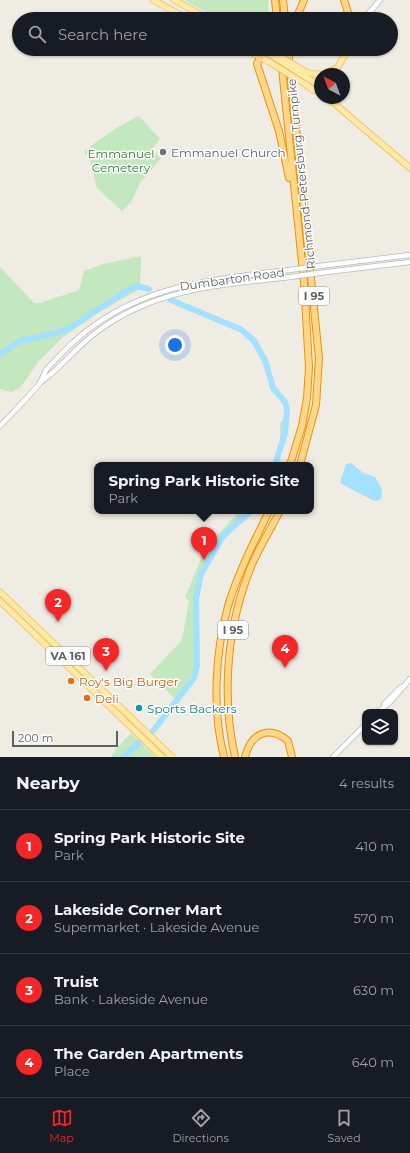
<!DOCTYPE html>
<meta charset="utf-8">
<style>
:root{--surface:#171b24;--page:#242831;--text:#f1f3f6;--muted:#9ea1a6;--line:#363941;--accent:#f42628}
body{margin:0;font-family:Montserrat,sans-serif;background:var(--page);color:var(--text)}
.controls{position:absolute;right:12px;bottom:12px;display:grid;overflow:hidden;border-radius:8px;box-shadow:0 1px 3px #0004}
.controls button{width:36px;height:36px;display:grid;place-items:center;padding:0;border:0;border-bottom:1px solid var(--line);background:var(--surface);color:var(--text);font:20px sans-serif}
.compass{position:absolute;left:314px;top:68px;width:36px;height:36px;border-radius:50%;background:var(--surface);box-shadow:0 1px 3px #0004;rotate:319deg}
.scale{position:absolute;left:12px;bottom:10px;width:106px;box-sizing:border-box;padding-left:4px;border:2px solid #5c6166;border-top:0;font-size:11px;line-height:14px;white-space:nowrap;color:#5c6166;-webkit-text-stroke:3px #fff;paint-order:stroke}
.you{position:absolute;left:175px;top:345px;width:14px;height:14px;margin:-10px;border:3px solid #fff;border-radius:50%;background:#1a73e8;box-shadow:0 0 0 6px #1a73e833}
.badge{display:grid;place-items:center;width:26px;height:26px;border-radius:50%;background:var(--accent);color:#fff;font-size:13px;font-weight:700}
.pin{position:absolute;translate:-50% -33px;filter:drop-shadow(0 1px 2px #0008)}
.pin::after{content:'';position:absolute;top:21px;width:14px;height:12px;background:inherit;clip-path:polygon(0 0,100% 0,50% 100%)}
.popup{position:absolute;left:94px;top:462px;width:220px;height:52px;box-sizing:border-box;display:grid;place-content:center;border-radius:8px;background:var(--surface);filter:drop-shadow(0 1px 3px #0005);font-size:13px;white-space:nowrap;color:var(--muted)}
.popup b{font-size:15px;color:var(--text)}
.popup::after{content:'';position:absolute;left:50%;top:100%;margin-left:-8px;border:8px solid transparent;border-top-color:var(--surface)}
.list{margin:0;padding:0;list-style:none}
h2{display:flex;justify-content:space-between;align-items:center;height:52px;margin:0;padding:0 16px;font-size:17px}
h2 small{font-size:13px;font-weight:400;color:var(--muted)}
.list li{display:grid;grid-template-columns:26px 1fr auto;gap:12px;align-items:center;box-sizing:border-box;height:72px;padding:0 16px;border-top:1px solid var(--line)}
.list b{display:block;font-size:15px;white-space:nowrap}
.list p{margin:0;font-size:13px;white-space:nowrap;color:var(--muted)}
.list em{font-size:13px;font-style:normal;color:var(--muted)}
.icon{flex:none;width:22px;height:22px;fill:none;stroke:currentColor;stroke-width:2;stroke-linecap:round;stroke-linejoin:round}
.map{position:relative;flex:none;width:410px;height:757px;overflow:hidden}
.search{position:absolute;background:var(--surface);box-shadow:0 1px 3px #0004;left:12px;right:12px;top:12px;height:44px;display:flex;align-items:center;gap:10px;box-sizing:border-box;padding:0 14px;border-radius:22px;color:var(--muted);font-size:15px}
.sheet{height:340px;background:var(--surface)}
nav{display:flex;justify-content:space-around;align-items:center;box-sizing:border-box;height:56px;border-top:1px solid var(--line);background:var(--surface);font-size:11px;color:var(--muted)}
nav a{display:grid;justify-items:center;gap:2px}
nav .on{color:var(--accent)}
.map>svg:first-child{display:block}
</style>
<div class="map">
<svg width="410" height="757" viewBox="0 0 410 757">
<rect width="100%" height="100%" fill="#efece4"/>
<!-- green -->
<g fill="#c3e8bf">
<polygon points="184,0 268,0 269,19 219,19"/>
<path d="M 139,116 L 160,139 L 151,150 L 161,158 L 140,183 L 131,202 L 122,211 L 97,188 L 90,160 L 84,152 C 101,137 119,126 139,116 Z"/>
<polygon points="141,256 140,289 101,311 62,338 38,362 20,388 11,392 0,389 0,267 34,303 40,303 79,290 84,271 104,264"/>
<path d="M 285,417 C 289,432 282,452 277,465 L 274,465 L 280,447 L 280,423 Z"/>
<polygon points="240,511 251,511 223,534 215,543 203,572 198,581 195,633 199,666 175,699 150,674 182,640 189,601 185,597 206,547"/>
<polygon points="131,733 156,757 111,757 116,749"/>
</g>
<!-- water -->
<polygon fill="#a4e0ff" points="351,463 363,473 375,477 382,489 382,498 377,501 372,500 340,483 346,464"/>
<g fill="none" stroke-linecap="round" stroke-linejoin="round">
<!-- river -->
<g stroke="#a4e0ff" stroke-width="6">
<polyline points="171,300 242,330 254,341 265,360 273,388 285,402 287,409 285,433 275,465"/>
<polyline points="0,354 21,340 31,339 66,330 128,290 137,286 149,289"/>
<polyline points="153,731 194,678 197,666 196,599 201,574 223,536 251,511"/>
<polyline points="123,757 139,743"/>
</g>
<defs>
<g id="secondary">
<polyline points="364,19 380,0"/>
<polyline points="327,265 410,255"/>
<polyline points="327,272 410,262"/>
<path d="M 41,382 C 62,367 77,346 98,331 C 156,288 221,285 290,277"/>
<path d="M 0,426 C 13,412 27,399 39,384 C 42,380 44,374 46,370 C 53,362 62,353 69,346 C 132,286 207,280 289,270"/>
<polyline points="384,704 401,687"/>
<polyline points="378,712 390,702 410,679"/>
<polyline points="333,757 365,725"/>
</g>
<g id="primary">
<polyline points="153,0 188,19"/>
<polyline points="174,0 209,19"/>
<polyline points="245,49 269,62"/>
<polyline points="304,71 313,74 320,74"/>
<polyline points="323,74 337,68"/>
<polyline points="334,74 348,49"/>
<polyline points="304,76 317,84 320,90"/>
<polyline points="305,84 313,90 320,91"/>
<polyline points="328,98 410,168"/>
<polyline points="0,592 172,757"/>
<polyline points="0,601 162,757"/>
</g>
<g id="highway">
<polyline points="275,0 277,19"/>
<polyline points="283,0 285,19"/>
<polyline points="344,0 350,19"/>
<polyline points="296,19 304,0"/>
<polyline points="280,49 304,282 309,367 307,398 302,426 290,465"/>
<polyline points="288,49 319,358 316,405 300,465"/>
<polyline points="263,50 257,64 279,131 289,178"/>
<path d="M 224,757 C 212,710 215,653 228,606 C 238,573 254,542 269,511"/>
<path d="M 235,757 C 221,693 227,623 253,562 C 261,545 271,528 280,511"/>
<path d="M 245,757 C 251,733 269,725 288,741 L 292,757"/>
</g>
</defs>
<!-- secondary casing -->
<use href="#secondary" stroke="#b6babf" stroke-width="6"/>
<!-- primary casing -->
<use href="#primary" stroke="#fabc53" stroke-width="7"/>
<!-- highway casing -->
<use href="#highway" stroke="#f39100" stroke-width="8"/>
<!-- secondary -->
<use href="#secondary" stroke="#fff" stroke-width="4.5"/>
<!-- primary -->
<use href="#primary" stroke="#ffe9a9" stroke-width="5.5"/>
<!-- highway -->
<use href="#highway" stroke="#ffd78b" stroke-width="6"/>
<defs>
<g id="secondary-bridge">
<polyline points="289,270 327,265"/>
<polyline points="290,277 327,272"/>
</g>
<g id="primary-bridge">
<polyline points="268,49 304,71"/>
<polyline points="268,53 304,76"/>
<polyline points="269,62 305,84"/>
</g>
</defs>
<!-- secondary-bridge casing -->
<use href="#secondary-bridge" stroke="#b6babf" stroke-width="6" stroke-linecap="butt"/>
<!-- primary-bridge casing -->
<use href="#primary-bridge" stroke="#fabc53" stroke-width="7" stroke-linecap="butt"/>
<!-- secondary-bridge -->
<use href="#secondary-bridge" stroke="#fff" stroke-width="4.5"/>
<!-- primary-bridge -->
<use href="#primary-bridge" stroke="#ffe9a9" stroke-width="5.5"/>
</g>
<!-- markers -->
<circle fill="#6b7280" stroke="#fff" stroke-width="1.5" cx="163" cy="152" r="4"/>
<g fill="#e8710a" stroke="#fff" stroke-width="1.5">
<circle cx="71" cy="681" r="4"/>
<circle cx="87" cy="698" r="4"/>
</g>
<circle fill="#0f9aa8" stroke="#fff" stroke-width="1.5" cx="139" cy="708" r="4"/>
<g text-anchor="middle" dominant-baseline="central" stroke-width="3" stroke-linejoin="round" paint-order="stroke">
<!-- shield labels -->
<g fill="#fff" stroke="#8d9094" stroke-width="1">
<rect x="299" y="287" width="30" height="18" rx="3"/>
<rect x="218" y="621" width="30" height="18" rx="3"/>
<rect x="46" y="647" width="44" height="18" rx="3"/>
</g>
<g font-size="11" font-weight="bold" fill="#5c6166">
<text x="314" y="296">I 95</text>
<text x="233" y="630">I 95</text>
<text x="68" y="656">VA 161</text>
</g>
<!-- worship labels -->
<g font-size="12" fill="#5b616d" stroke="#fff" text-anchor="start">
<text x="171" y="152">Emmanuel Church</text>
</g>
<!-- park labels -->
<g font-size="12" fill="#32822f" stroke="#fff">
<text x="121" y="153">Emmanuel<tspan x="121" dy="14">Cemetery</tspan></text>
</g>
<!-- street labels -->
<g font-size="12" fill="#5c6166" stroke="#fff">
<text transform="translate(301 174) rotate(-96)">Richmond-Petersburg Turnpike</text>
<text transform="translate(232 279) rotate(-8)">Dumbarton Road</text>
</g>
<!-- food labels -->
<g font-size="12" fill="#c56008" stroke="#fff" text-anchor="start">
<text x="79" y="681">Roy's Big Burger</text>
<text x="95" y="698">Deli</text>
</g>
<!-- culture labels -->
<g font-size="12" fill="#0d838f" stroke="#fff" text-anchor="start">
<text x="147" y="708">Sports Backers</text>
</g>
</g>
</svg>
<div class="controls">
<button><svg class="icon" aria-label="layers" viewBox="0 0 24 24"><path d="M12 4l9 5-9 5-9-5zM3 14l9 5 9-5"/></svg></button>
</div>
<svg class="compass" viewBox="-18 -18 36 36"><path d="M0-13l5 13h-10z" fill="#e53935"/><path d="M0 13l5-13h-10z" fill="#9ea1a6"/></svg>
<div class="scale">200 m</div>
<div class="you"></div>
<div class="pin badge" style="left:204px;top:560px">1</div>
<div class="popup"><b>Spring Park Historic Site</b>Park</div>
<div class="pin badge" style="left:58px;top:622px">2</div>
<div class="pin badge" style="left:106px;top:671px">3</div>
<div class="pin badge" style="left:285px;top:668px">4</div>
<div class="search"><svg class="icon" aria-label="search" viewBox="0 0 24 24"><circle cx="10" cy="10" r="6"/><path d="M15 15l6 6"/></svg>Search here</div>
</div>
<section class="sheet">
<h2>Nearby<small>4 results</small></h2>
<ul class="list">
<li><span class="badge">1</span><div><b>Spring Park Historic Site</b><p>Park</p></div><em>410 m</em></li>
<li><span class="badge">2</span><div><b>Lakeside Corner Mart</b><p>Supermarket · Lakeside Avenue</p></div><em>570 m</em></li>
<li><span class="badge">3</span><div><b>Truist</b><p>Bank · Lakeside Avenue</p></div><em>630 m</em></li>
<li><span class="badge">4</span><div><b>The Garden Apartments</b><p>Place</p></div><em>640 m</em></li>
</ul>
</section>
<nav>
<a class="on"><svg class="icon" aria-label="map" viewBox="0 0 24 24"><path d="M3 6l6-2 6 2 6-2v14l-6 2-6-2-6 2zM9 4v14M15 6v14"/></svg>Map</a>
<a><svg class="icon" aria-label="directions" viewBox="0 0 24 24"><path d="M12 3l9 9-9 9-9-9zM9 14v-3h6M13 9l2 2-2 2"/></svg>Directions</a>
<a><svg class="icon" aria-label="saved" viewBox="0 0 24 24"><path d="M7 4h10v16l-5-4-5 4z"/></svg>Saved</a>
</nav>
